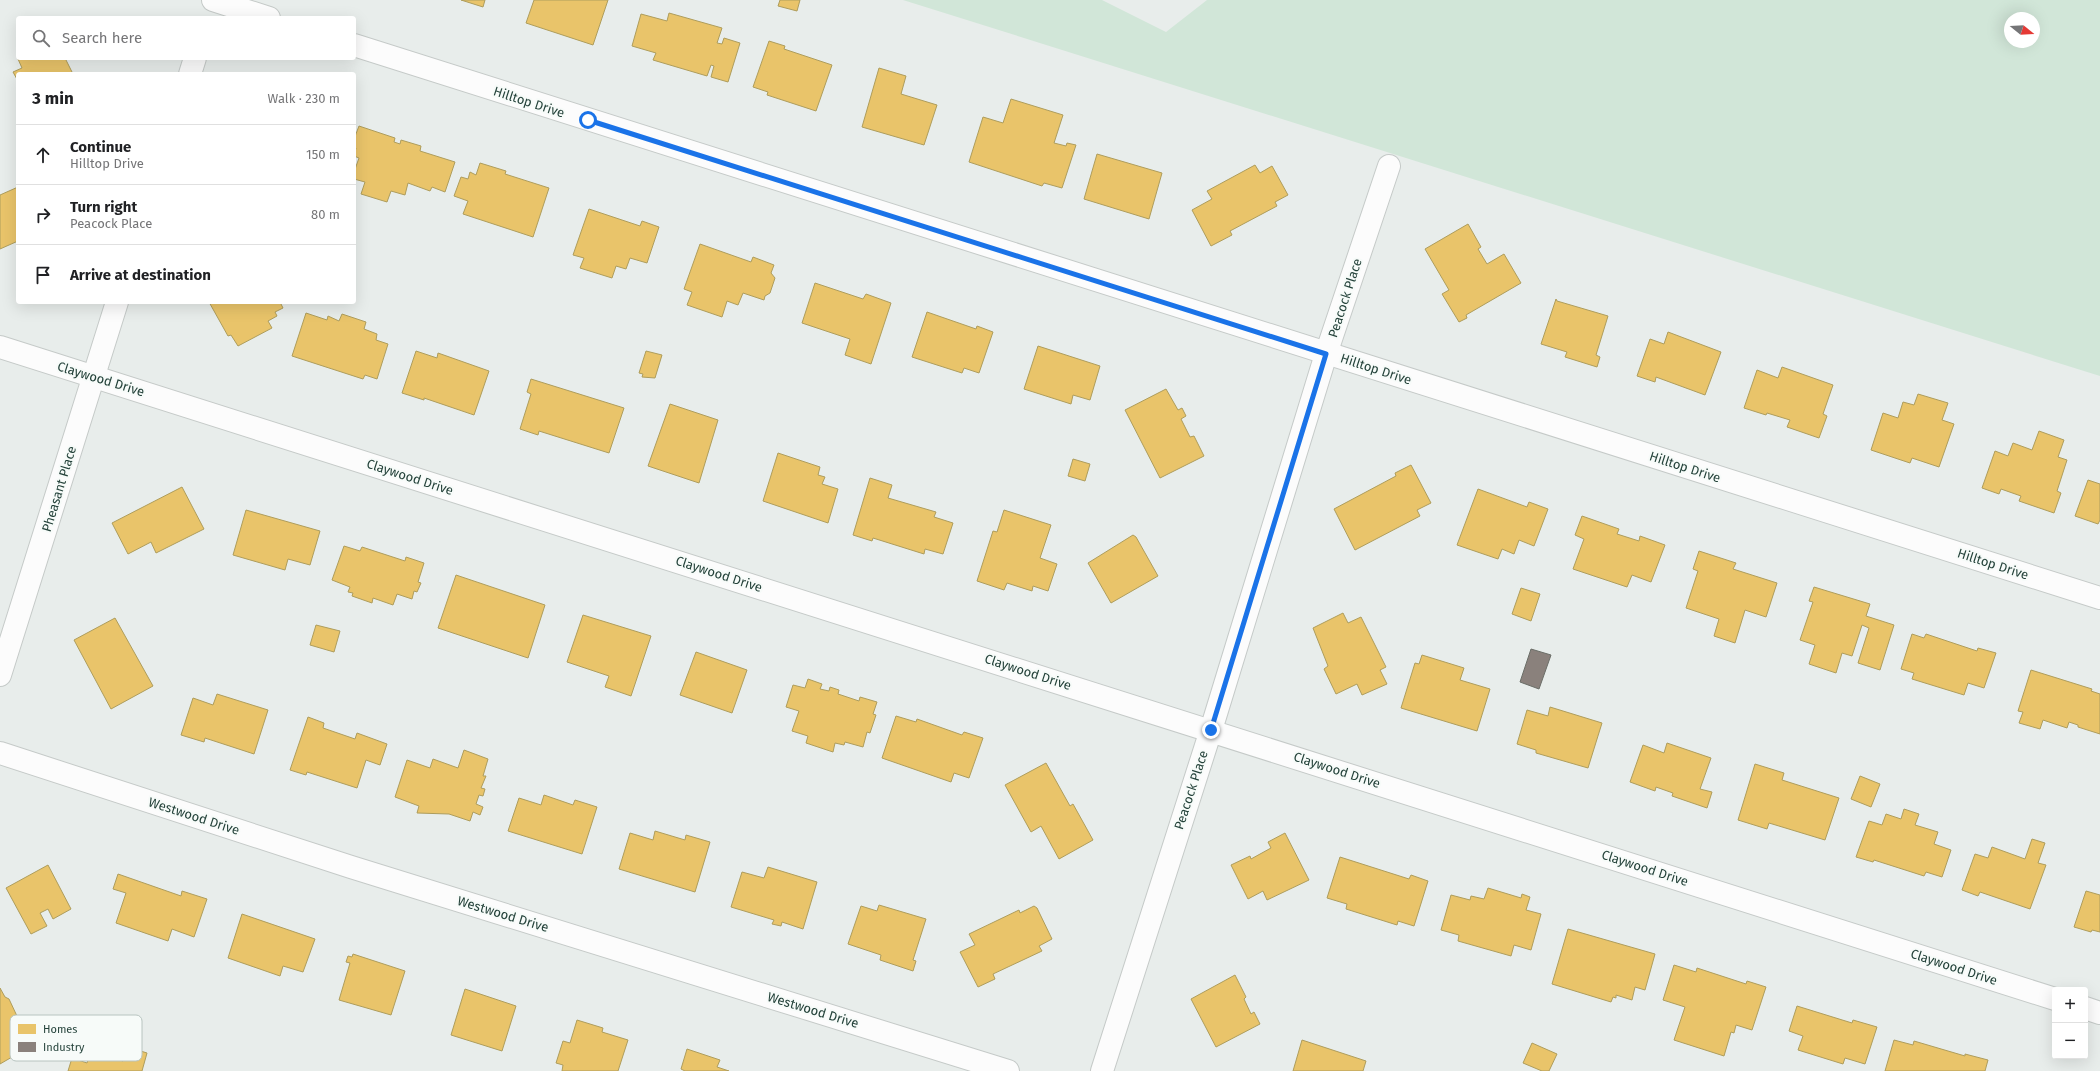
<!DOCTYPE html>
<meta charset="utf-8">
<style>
:root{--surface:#fff;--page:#f2f2f2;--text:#202124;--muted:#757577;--line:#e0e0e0}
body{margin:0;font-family:"Fira Sans",sans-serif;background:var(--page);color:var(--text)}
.controls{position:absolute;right:12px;bottom:12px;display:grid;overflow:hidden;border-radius:4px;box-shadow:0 4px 16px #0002}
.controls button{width:36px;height:36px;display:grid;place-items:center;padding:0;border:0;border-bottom:1px solid var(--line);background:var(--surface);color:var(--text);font:20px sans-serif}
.compass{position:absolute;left:2004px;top:12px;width:36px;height:36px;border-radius:50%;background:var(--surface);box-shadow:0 4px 16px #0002;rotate:108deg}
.stop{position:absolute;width:12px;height:12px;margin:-9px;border:3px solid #1a73e8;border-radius:50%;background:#fff}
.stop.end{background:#1a73e8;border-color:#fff;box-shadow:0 1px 4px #0008}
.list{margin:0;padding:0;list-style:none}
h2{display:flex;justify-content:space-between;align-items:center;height:52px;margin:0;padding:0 16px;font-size:17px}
h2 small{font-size:13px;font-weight:400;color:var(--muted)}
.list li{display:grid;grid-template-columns:26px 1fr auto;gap:12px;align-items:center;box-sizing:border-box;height:60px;padding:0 16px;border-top:1px solid var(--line)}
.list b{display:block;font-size:15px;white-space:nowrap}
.list p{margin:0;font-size:13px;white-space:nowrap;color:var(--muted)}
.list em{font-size:13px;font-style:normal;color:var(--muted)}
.icon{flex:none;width:22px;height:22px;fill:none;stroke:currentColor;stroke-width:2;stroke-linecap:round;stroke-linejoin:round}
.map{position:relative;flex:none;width:2100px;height:1071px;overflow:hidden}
.search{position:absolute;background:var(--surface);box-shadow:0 4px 16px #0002;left:16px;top:16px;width:340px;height:44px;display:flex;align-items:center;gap:10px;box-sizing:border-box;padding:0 14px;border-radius:4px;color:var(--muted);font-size:15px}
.panel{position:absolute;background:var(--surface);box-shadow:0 4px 16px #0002;left:16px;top:72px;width:340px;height:232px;border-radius:4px}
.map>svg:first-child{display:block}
</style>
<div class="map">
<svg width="2100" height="1071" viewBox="0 0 2100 1071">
<rect width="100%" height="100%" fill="#e8edeb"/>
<!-- green -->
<path fill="#d1e6d8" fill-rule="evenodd" d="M 903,0 L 1102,0 L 1166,32 L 1207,0 L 2100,0 L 2100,376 ZM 2010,18 L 2034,18 L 2034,42 L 2010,42 Z"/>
<!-- homes -->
<g fill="#e9c46a" stroke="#ae9d5c">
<polygon points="461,0 485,0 483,7"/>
<polygon points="534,0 608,0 593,45 526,23"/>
<polygon points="780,0 800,0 797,11 778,6"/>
<polygon points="669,13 722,28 717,43 722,44 724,38 740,43 728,82 711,77 714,66 711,65 707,76 653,60 656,53 632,46 641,14 667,21"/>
<polygon points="769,41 785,46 784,49 832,65 816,111 767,95 768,92 753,87"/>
<polygon points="19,58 65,58 73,74 18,74 18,81 13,72 22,68 18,59"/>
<polygon points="879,68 906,76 901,94 937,105 924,145 862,127"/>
<polygon points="1011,99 1063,115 1054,143 1066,146 1067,143 1076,145 1062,188 1044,183 1042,186 969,162 983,117 1003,123"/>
<polygon points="359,126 395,138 394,142 400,144 401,140 421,146 420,151 455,162 445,192 432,187 430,191 408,183 405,195 391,191 387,202 361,194 365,182 354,179 354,172 359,158 354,156 356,148 354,147 354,139"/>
<polygon points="1097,154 1162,173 1149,219 1084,199"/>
<polygon points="480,163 506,171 505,174 549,188 533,237 463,214 468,201 454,196 461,177 468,179 470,172 476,175"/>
<polygon points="1255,165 1260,173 1272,166 1288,195 1275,202 1277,206 1230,231 1232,235 1211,246 1192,210 1212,199 1207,191"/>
<polygon points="18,187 18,241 0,249 0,195"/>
<polygon points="589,209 640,226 642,221 659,227 647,263 630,258 626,269 616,266 612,278 580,268 584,258 573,255"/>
<polygon points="1468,224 1481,247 1478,249 1487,264 1504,254 1521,283 1466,315 1467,318 1459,322 1442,294 1449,290 1425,249"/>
<polygon points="700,244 751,262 753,257 774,265 771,273 775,278 770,293 765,296 764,300 743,293 738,305 727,301 722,317 687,305 692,292 684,289"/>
<polygon points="815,283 863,299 866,294 891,303 871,364 845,355 850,339 802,323"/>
<polygon points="1556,299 1557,301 1608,316 1596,355 1600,357 1597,367 1565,357 1567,352 1541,344"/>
<polygon points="209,302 280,302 283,308 275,312 277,316 268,321 272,328 238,346 231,335 228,336"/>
<polygon points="927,312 976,329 977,326 993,332 979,373 964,368 962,373 912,357"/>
<polygon points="306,313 327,320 328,316 339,321 342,314 366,322 364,329 377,334 376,340 388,344 377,379 365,375 363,379 292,356"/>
<polygon points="1668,332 1721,352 1705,395 1656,377 1655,382 1637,376 1650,339 1664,344"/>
<polygon points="1038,346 1100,366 1090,400 1073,395 1071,404 1024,389"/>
<polygon points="416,351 437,358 438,353 489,371 474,415 424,398 424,400 402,393"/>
<polygon points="646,351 662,355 655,378 642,377 643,374 639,373"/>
<polygon points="1782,367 1833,385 1823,414 1827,416 1819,438 1787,427 1790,420 1767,413 1766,415 1744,408 1757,370 1778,378"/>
<polygon points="531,379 624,408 609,453 539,431 538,435 520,429 531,394 527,392"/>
<polygon points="1166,389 1178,410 1182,408 1186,416 1181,419 1190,437 1194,436 1204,456 1160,478 1125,410"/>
<polygon points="1918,394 1948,403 1942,420 1954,424 1939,467 1912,458 1910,463 1871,450 1883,413 1898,418 1903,402 1914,405"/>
<polygon points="670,404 718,420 699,483 648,466"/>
<polygon points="2039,431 2064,440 2058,457 2067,460 2057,491 2061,493 2054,513 2019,501 2021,496 2001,489 1999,494 1982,488 1995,451 2008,456 2013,443 2032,450"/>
<polygon points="778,453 820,467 818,475 825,477 822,484 838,489 828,523 763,501"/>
<polygon points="1073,459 1090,464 1085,481 1068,476"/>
<polygon points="1411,465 1431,503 1417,510 1420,516 1355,550 1334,509 1396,476 1395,473"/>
<polygon points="870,478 892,485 888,498 936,512 934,517 953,523 943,554 925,549 924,554 873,538 872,541 853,535"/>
<polygon points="2088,480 2100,484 2100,520 2098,524 2075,516"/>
<polygon points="182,487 204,529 156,553 151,542 128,554 112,523"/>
<polygon points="1478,489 1527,507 1529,502 1548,509 1534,546 1519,540 1514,554 1502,549 1498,559 1457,545"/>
<polygon points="246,510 320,531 310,565 288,559 285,570 233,555"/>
<polygon points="1004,510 1051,525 1040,558 1057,564 1048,591 1033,586 1032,591 1007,583 1004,590 977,581 993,531 997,532"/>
<polygon points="1582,516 1619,529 1617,534 1639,541 1640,536 1665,545 1651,582 1632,575 1627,587 1573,569 1584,539 1575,535"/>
<polygon points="1133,535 1136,537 1158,576 1111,603 1088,563"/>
<polygon points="344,546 360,551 362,547 405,561 406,557 424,563 418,582 421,583 417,592 414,591 412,599 397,594 393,605 373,598 372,603 352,596 353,593 348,592 350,587 332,580"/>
<polygon points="1699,551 1736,563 1733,569 1777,583 1766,617 1745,610 1735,643 1714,636 1719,619 1686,608 1698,571 1693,569"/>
<polygon points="456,575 545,605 528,658 438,628"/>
<polygon points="1814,587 1870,604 1866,616 1894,625 1880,670 1858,663 1869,628 1862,625 1852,656 1842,653 1836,673 1809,664 1815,645 1800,640 1813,602 1809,601"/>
<polygon points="1521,588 1540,594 1531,621 1512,614"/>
<polygon points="1343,613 1348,623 1361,617 1386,667 1380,670 1387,684 1362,695 1357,684 1336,694 1324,669 1328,666 1313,628"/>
<polygon points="583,615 651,636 631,696 605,687 609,676 567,662"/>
<polygon points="115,618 153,686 111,709 74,640"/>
<polygon points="316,625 340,631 334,652 310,645"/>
<polygon points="1912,634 1924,638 1926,634 1977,651 1978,648 1996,653 1984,688 1968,683 1964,695 1912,679 1914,673 1901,669"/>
<polygon points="696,652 747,670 732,713 680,695"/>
<polygon points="1422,655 1464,668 1460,680 1490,689 1477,731 1401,708 1415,663 1419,664"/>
<polygon points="2031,670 2092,689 2091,691 2100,694 2100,734 2078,727 2078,725 2069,722 2067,728 2043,720 2040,729 2019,723 2023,712 2018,711"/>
<polygon points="808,679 822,684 820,689 829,691 830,687 839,690 838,694 859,701 860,697 877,702 873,714 876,715 870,733 867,732 863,747 845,742 844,745 835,743 833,752 806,743 808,736 792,731 799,711 786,707 793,685 805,688"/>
<polygon points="217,694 268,710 254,754 205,738 204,742 181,735 193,698 213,705"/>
<polygon points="1550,707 1602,723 1588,768 1536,753 1536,750 1517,744 1527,710 1548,716"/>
<polygon points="896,716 916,722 917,719 962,735 964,732 983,738 969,778 954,773 951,782 882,758"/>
<polygon points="308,717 324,723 323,728 355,739 357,733 387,744 380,765 366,760 357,788 307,772 306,775 290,770"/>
<polygon points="1667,743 1711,758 1700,789 1712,792 1707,808 1672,796 1673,793 1656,787 1655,791 1630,782 1643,745 1664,753"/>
<polygon points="464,750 488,759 483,776 486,776 481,788 485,789 483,796 479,795 476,804 483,807 480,815 473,812 470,821 449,814 417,813 419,806 395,797 407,760 430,768 433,759 458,768"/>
<polygon points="1046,763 1070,806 1073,804 1093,840 1059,859 1041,826 1031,832 1005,785"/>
<polygon points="1755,764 1784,773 1782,780 1839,798 1825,840 1769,823 1767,829 1738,820"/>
<polygon points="1860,776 1880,784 1871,807 1851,799"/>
<polygon points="544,795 573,805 575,800 597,807 582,854 508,831 519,798 541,805"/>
<polygon points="1904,809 1919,814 1915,825 1938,832 1934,844 1951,850 1942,877 1926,872 1924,876 1874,860 1873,862 1856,857 1869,821 1882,825 1886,814 1901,819"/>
<polygon points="655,831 685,840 686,835 710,842 695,892 619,869 630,833 653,840"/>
<polygon points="1285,833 1309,880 1267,900 1263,891 1248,899 1231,865 1250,856 1251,859 1271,848 1268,842"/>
<polygon points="2032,839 2045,843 2038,863 2046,865 2030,909 1980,892 1978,896 1962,890 1975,854 1988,858 1992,847 2025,859"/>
<polygon points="1340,857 1409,879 1411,875 1428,881 1414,926 1398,921 1397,925 1346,909 1347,904 1327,898"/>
<polygon points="48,865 71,909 53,919 48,909 40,913 47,926 31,934 6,888"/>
<polygon points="768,867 817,882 803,929 782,922 781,926 772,924 774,920 731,907 742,872 764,878"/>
<polygon points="118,874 181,896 182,891 207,899 194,937 172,929 168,941 116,923 126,893 113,889"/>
<polygon points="1488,888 1521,898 1522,894 1530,897 1526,910 1541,914 1531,950 1514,945 1511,956 1458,941 1459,935 1441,930 1451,895 1470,900 1471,896 1484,899"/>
<polygon points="2086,891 2100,895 2100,932 2092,930 2091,932 2074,927"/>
<polygon points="879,905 926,919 913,960 916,961 913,971 880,960 881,955 848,944 861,906 877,911"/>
<polygon points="1034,906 1037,908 1052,939 1039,946 1042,951 993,974 995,979 978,987 960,952 975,945 969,934 1019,910 1020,913"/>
<polygon points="242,914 315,939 303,972 283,966 280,976 228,958"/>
<polygon points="1568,929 1655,954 1645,990 1635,987 1632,1000 1616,995 1616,998 1613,997 1611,1002 1552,984"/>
<polygon points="353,954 405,971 391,1015 339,1000 350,963 346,962 348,956 352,957"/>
<polygon points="1674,965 1696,972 1697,968 1746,984 1747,981 1766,987 1752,1030 1736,1025 1734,1033 1731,1032 1724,1056 1674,1040 1685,1007 1663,1000"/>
<polygon points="1235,975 1246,997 1244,999 1251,1014 1254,1012 1260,1024 1216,1047 1191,999"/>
<polygon points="0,988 5,997 9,999 31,1046 0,1064"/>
<polygon points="465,989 516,1006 502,1051 451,1035"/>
<polygon points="1797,1006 1852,1023 1853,1020 1877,1027 1865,1064 1845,1058 1843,1064 1798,1050 1803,1036 1789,1031"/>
<polygon points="577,1020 603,1028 602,1032 628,1040 618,1071 562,1071 563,1065 556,1063 563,1041 570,1043"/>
<polygon points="1302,1040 1366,1061 1363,1071 1293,1071"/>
<polygon points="1894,1040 1913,1045 1914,1041 1965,1056 1965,1054 1988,1060 1985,1071 1885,1071"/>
<polygon points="1532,1043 1557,1054 1549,1071 1542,1071 1523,1063"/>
<polygon points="128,1047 147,1053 142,1071 68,1071 72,1058 87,1063 91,1051 123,1061"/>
<polygon points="687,1049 720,1060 717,1067 729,1071 685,1071 681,1069"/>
</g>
<!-- industry -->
<polygon fill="#8a817c" stroke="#6b6e68" points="1531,649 1551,655 1539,689 1520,682"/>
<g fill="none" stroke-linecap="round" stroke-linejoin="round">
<defs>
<g id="minor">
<polyline points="213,0 269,18"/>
<polyline points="354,45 2100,598"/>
<polyline points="190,74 195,58"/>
<polyline points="0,347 2055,999"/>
<polyline points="0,675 117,302"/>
<polyline points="0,753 351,867 1008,1071"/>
<polyline points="2085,1008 2100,1013"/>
<polyline points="1102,1071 1211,730 1326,354 1389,166"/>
</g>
</defs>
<!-- minor casing -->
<use href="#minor" stroke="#c5cac8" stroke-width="24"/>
<!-- minor -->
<use href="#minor" stroke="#fcfcfc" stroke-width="22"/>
</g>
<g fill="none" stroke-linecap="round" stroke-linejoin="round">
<!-- route -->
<polyline stroke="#1a73e8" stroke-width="5" points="588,120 1326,354 1211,730"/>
</g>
<g text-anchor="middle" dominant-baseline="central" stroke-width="4" stroke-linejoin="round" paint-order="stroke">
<!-- street labels -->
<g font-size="13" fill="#24423a" stroke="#f7fbf9">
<text transform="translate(529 102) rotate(18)">Hilltop Drive</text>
<text transform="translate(1345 298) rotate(-72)">Peacock Place</text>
<text transform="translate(1376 369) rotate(18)">Hilltop Drive</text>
<text transform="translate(101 379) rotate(17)">Claywood Drive</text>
<text transform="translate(1685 467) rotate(18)">Hilltop Drive</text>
<text transform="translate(410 477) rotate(18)">Claywood Drive</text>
<text transform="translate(59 489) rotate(-73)">Pheasant Place</text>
<text transform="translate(1993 564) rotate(18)">Hilltop Drive</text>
<text transform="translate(719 574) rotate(18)">Claywood Drive</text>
<text transform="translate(1028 672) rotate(18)">Claywood Drive</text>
<text transform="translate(1337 770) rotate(18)">Claywood Drive</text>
<text transform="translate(1191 790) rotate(-72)">Peacock Place</text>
<text transform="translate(194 816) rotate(18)">Westwood Drive</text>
<text transform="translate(1645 868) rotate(18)">Claywood Drive</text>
<text transform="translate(503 914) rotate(17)">Westwood Drive</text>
<text transform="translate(1954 967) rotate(18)">Claywood Drive</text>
<text transform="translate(813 1010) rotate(17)">Westwood Drive</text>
</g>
</g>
<!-- legend -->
<rect x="10" y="1015" width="132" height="46" rx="6" fill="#f7fbf9" stroke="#b8c4c0" stroke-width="1"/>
<rect x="18" y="1024" width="18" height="10" fill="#e9c46a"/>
<rect x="18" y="1042" width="18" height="10" fill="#8a817c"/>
<g font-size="11" fill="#24423a">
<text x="43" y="1033">Homes</text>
<text x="43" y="1051">Industry</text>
</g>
</svg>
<div class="controls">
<button>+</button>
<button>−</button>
</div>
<svg class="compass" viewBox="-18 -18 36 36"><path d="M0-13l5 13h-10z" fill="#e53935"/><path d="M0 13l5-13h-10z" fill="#757577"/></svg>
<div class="stop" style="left:588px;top:120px"></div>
<div class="stop end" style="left:1211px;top:730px"></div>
<div class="search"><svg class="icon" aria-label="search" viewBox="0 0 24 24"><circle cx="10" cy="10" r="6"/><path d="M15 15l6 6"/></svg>Search here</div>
<section class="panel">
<h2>3 min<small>Walk · 230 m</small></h2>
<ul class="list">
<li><svg class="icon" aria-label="ahead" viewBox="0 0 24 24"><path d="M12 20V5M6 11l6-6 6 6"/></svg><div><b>Continue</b><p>Hilltop Drive</p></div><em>150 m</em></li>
<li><svg class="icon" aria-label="right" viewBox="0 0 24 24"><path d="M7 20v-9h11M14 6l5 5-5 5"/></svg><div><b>Turn right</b><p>Peacock Place</p></div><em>80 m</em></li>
<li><svg class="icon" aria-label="arrive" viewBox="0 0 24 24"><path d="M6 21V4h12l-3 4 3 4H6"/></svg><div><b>Arrive at destination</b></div></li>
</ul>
</section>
</div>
